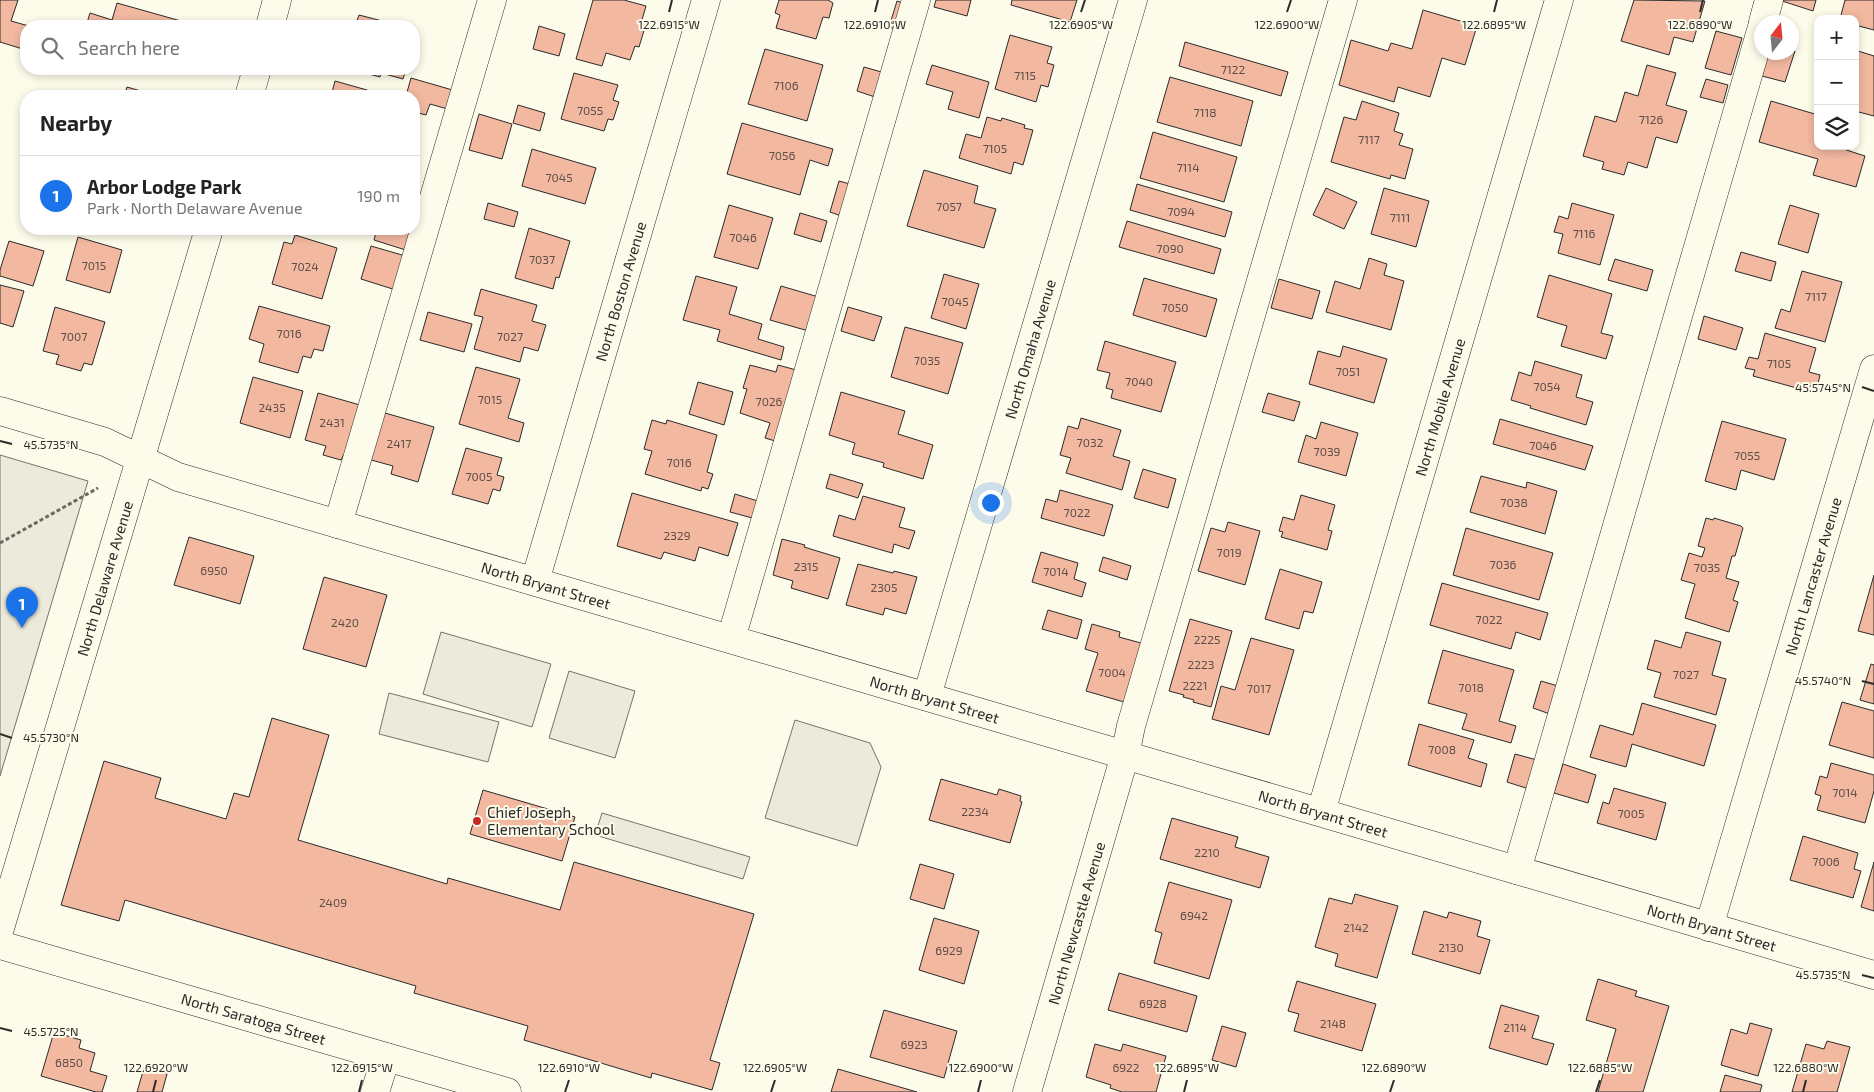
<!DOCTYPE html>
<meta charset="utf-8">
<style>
:root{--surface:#fff;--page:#f6f6f6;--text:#222;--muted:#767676;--line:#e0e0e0;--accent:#1a73e8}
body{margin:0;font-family:"Exo 2",sans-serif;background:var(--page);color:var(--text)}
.controls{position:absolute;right:15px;top:15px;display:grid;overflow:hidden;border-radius:10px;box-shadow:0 2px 8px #0003}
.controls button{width:45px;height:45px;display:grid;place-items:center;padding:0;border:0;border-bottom:1px solid var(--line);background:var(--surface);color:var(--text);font:25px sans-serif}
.compass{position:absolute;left:1754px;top:15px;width:45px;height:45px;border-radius:50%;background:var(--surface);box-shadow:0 2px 8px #0003;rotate:16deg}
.you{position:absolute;left:990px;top:502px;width:18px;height:18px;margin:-12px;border:4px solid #fff;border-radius:50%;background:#1a73e8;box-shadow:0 0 0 8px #1a73e833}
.badge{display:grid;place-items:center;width:32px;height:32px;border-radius:50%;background:var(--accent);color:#fff;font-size:16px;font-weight:700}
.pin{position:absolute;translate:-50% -41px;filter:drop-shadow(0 1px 2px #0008)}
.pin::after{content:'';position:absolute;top:26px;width:18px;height:15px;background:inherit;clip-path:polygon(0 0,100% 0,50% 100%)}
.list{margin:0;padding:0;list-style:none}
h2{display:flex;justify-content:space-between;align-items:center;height:65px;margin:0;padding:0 20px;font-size:21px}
h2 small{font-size:16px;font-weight:400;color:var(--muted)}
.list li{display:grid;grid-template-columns:32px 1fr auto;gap:15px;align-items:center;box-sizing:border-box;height:80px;padding:0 20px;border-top:1px solid var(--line)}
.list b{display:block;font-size:19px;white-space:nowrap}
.list p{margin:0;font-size:16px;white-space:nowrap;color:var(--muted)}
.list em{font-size:16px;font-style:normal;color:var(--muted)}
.icon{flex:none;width:28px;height:28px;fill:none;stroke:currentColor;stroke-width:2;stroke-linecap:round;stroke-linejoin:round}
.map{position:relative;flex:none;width:1874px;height:1092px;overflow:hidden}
.search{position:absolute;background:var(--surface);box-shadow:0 2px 8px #0003;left:20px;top:20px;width:400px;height:55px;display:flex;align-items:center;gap:12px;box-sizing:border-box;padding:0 18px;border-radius:20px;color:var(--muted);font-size:19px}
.panel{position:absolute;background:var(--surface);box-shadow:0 2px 8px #0003;left:20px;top:90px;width:400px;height:145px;border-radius:20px}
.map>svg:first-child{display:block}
</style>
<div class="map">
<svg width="1874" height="1092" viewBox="0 0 1874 1092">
<rect width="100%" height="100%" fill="#fdfbea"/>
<!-- green -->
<g fill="#ecebdb" stroke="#74746e">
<polygon points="0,455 88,481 0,776"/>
<polygon points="441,632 551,664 532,727 423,694"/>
<polygon points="569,671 635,691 615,758 549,738"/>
<polygon points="389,693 499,722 488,762 379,734"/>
<polygon points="795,720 870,743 881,767 857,846 765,818"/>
<polygon points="602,813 750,857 743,879 595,835"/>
</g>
<!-- building -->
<g fill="#f2b8a0" stroke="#2b2b2b">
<polygon points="0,0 18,0 11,21 29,26 26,26 26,50 0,42"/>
<polygon points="593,0 624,0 646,6 641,23 646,24 639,47 635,46 630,60 606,53 602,66 576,59"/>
<polygon points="779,0 828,0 833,3 829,18 823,17 816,39 776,28 780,15 775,13"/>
<polygon points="936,0 971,0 967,16 934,7"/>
<polygon points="1012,0 1077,0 1070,22 1011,5"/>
<polygon points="1634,0 1705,1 1693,42 1674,37 1669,55 1621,41"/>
<polygon points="1779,0 1816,0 1813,11"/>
<polygon points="1845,0 1874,0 1874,30 1855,25 1855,19 1840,19"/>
<polygon points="897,1 909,5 901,31 889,27"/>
<polygon points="117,3 188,23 187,26 86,26 90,13 112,20"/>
<polygon points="1423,10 1477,26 1465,65 1442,58 1430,97 1398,87 1394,102 1339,85 1351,40 1388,51 1391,43 1412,49"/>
<polygon points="359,15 402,26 355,26"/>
<polygon points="539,26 565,34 559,56 533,49"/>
<polygon points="1716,31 1742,38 1731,75 1705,68"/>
<polygon points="1010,35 1052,47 1047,63 1054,65 1048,87 1041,85 1036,102 995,89"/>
<polygon points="1185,42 1288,72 1281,96 1179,66"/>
<polygon points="765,49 823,65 807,121 748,104"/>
<polygon points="1792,50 1795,51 1785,82 1762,76 1769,52 1792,52"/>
<polygon points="1855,50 1874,56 1874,116 1855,111"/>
<polygon points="932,65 989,82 979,118 948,109 953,92 926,84"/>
<polygon points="1647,65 1676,73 1666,105 1687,111 1677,143 1656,137 1647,168 1628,162 1624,175 1602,169 1604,162 1583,156 1595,116 1616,122 1625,92 1638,96"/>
<polygon points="864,67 885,73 878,98 857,91"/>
<polygon points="351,69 406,69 403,79 381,73 380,77"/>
<polygon points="574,73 618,85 613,100 619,102 613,120 608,119 604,131 561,119"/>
<polygon points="1170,77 1253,101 1241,146 1157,122"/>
<polygon points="411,78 456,91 451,110 430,104 426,115 414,112 414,96 406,96"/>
<polygon points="1706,79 1728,85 1723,103 1700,97"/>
<polygon points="335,81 381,94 381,96 331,96"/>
<polygon points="127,87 158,96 124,96"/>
<polygon points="1362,101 1399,113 1394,131 1403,134 1399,145 1413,149 1405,179 1391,175 1390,179 1331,162 1344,117 1356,120"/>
<polygon points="1771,101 1818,115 1818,146 1834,146 1865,156 1856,187 1813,175 1818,159 1759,142"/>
<polygon points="518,105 545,113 540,131 513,123"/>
<polygon points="479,114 512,124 502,159 469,150"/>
<polygon points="987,117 1001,121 1002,118 1025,125 1024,128 1033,130 1023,165 1014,162 1011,174 959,158 966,134 981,138"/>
<polygon points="742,123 833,149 828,166 810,160 800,195 727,174"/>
<polygon points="1153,132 1237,157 1224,202 1140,178"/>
<polygon points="532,149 596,168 585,204 522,186"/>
<polygon points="924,170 978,186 974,203 996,209 984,248 907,226"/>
<polygon points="839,181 854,185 844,217 830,212"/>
<polygon points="1137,184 1232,212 1225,237 1130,210"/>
<polygon points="1326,188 1357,202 1344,229 1313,215"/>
<polygon points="1384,188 1429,201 1416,247 1371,234"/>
<polygon points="488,203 518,212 514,227 484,219"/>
<polygon points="1572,203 1614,215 1600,265 1558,253 1563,234 1554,232 1559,216 1568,219"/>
<polygon points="729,205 773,218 758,269 714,257"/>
<polygon points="1790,205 1819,214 1808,253 1778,244"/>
<polygon points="800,213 827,221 821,242 794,234"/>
<polygon points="1127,221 1221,249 1214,274 1119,247"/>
<polygon points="529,228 570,241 559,278 556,277 553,289 515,278"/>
<polygon points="377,229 414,229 412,252 374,240"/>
<polygon points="295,235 337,248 322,299 272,284 284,242 292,244"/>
<polygon points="78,237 122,250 110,293 66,280"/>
<polygon points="9,241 44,251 33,286 0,276 0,270"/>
<polygon points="371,246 409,257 399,291 361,279"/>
<polygon points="1741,252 1776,262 1771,281 1735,271"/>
<polygon points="1369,258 1387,264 1384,275 1404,281 1391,330 1326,312 1335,281 1360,289"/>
<polygon points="1615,259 1653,270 1647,291 1608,280"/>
<polygon points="1802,271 1842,282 1825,342 1775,328 1781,309 1790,312"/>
<polygon points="944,274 979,284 966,329 931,318"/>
<polygon points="1549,275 1612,294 1601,333 1613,336 1606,359 1561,346 1567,326 1537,317"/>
<polygon points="696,276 737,287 729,314 762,324 758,339 784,347 781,360 717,341 720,330 683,320"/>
<polygon points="1144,278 1217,299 1206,337 1133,315"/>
<polygon points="1279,279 1320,291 1312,319 1271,308"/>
<polygon points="0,285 24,291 13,327 0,323"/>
<polygon points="781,286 822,298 812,332 770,320"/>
<polygon points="481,289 537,305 532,321 546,325 538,351 524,347 520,362 474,349 483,317 474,315"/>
<polygon points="259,306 330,326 323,351 314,349 311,358 303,356 298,373 259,362 264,344 249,339"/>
<polygon points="55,307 105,322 92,365 84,363 81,371 56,364 59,355 43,351"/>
<polygon points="848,307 882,317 874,341 841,331"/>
<polygon points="428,312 472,324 464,352 420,340"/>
<polygon points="1704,316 1743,328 1736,350 1698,339"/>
<polygon points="905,327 963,343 948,394 891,377"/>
<polygon points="1765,333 1816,348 1809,372 1820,375 1817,388 1806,385 1804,390 1753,376 1755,370 1745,368 1749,357 1758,359"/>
<polygon points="1105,341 1176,362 1161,412 1111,398 1113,390 1106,388 1110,373 1097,370"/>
<polygon points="1343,346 1387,359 1374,403 1309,384 1318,351 1340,357"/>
<polygon points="1535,361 1582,375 1576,397 1593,402 1586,425 1530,408 1531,406 1511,400 1519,372 1531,376"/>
<polygon points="750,365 776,372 778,365 800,371 782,443 765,438 770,423 740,413 747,389 743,388"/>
<polygon points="476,367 520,379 508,418 524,423 519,442 459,424"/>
<polygon points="253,377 303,391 290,438 240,423"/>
<polygon points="698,382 733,392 724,425 689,414"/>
<polygon points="841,392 905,411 898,434 933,445 923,479 883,467 884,463 852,454 855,443 829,435"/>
<polygon points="318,393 360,405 345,454 344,454 341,460 323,455 326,446 305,440"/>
<polygon points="1268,393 1300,402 1294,421 1262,412"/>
<polygon points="378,411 434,427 418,482 391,474 393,466 364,458"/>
<polygon points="1081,418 1121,430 1113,456 1130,461 1122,490 1066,473 1071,458 1060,455 1068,426 1078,429"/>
<polygon points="1500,419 1593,446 1585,470 1493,444"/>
<polygon points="652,420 666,424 667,420 717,435 707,472 713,474 708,489 702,487 701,491 645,474 652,451 644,449"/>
<polygon points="1722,421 1786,439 1774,480 1741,470 1736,490 1705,481"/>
<polygon points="1321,422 1358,433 1346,476 1298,462 1306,435 1316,439"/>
<polygon points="466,448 502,458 497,475 504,477 500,491 493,489 488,504 452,494"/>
<polygon points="1143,469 1176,479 1168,508 1134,498"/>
<polygon points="830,474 863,484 858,498 826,488"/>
<polygon points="1481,476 1526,488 1527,482 1557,491 1545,534 1470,512"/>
<polygon points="1060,490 1113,505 1104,536 1041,518 1046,499 1057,502"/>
<polygon points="632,493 738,523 728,556 699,547 695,561 664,552 661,559 617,546"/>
<polygon points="735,494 761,502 756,519 730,512"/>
<polygon points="1301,495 1335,505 1328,530 1332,531 1327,550 1281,537 1283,532 1279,531 1283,517 1294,520"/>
<polygon points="863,496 905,508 899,527 915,531 909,549 894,544 892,553 833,536 839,515 855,520"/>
<polygon points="1706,518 1713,520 1714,518 1741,526 1743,528 1735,556 1732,556 1726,578 1739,582 1733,600 1738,602 1729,632 1685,618 1695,584 1681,580 1689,553 1702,557 1705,548 1698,546"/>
<polygon points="1228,522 1260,531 1245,585 1198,571 1211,528 1225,532"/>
<polygon points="1466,528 1553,553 1539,600 1453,575"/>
<polygon points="189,537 254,556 240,604 174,585"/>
<polygon points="782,539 805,545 804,547 840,558 828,599 791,588 793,581 773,575"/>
<polygon points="1041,552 1078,563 1074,579 1086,583 1082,597 1032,582"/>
<polygon points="1103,557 1131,566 1127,580 1099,571"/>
<polygon points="858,564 893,573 894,571 917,577 906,614 885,608 883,615 846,605"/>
<polygon points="1280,569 1322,582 1313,613 1304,611 1299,629 1265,619"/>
<polygon points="1874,575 1874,635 1858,631"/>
<polygon points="324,577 387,595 366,667 303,649"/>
<polygon points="1442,583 1548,613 1540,640 1516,632 1511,649 1430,625"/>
<polygon points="1048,610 1082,620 1077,639 1042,629"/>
<polygon points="1190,619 1232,631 1211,707 1193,702 1194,700 1183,697 1184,695 1169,691"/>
<polygon points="1092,624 1120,632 1119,637 1141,643 1124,702 1086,691 1098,653 1085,649"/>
<polygon points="1686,632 1721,642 1712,675 1726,679 1716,715 1654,697 1661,673 1647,669 1655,640 1681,648"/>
<polygon points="1251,638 1294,650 1269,735 1212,719 1221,686 1235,690"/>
<polygon points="1443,650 1514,670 1499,721 1516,726 1511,743 1462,729 1467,714 1428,703"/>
<polygon points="1871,664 1874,665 1874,704 1860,700"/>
<polygon points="1541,681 1558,686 1550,714 1533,708"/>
<polygon points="1842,702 1874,711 1874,758 1829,745"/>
<polygon points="1642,703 1716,725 1704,766 1632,744 1626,767 1590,757 1600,725 1633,735"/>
<polygon points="272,718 329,735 298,840 447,884 448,878 560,910 574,862 754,914 710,1060 720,1063 712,1090 652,1073 651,1078 524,1040 528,1026 414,993 416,986 125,900 119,921 61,905 104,761 161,778 155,798 226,819 234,793 249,797"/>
<polygon points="1419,724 1474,740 1468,758 1487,764 1481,787 1408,765"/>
<polygon points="1515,754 1537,760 1529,789 1507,782"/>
<polygon points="1831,763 1874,775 1874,791 1865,823 1817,810 1821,796 1815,794 1820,776 1827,778"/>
<polygon points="1563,764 1596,775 1588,803 1554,793"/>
<polygon points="941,779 997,795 999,789 1021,796 1020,801 1022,802 1010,843 929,820"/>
<polygon points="1614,788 1666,803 1656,840 1597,823 1603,802 1609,804"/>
<polygon points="483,790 575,817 562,861 470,834"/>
<polygon points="1172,818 1238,837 1235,847 1269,857 1260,888 1160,859"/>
<polygon points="1803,836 1858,853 1854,869 1861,871 1853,898 1790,880"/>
<polygon points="1874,862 1874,911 1861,907"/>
<polygon points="920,864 954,874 944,909 910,899"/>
<polygon points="1169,882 1232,900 1209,979 1154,963 1162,933 1155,931"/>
<polygon points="1355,894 1398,906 1377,978 1335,966 1338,954 1315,947 1329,898 1352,904"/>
<polygon points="1424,911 1447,918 1449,912 1481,921 1477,936 1490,940 1480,974 1412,954"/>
<polygon points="934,918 979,931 964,984 919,970"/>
<polygon points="1119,973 1197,996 1187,1032 1108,1010"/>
<polygon points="1598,979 1637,991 1635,996 1669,1006 1643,1092 1598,1092 1616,1029 1586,1020"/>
<polygon points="1297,981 1376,1004 1362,1051 1294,1031 1299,1014 1288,1011"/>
<polygon points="1501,1005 1539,1016 1532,1038 1554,1044 1547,1065 1489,1048"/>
<polygon points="884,1010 957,1031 944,1078 870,1057"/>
<polygon points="1750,1023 1772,1029 1758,1076 1721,1065 1731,1029 1747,1034"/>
<polygon points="1222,1026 1246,1033 1236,1067 1212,1060"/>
<polygon points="54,1032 81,1040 79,1048 95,1053 90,1071 107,1076 102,1092 96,1092 41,1076"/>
<polygon points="1827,1041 1850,1047 1837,1092 1792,1092 1806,1044 1824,1049"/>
<polygon points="1095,1044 1121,1051 1123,1044 1166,1056 1156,1092 1122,1092 1110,1088 1111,1085 1086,1077"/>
<polygon points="144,1068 167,1074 162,1092 137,1092"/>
<polygon points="838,1069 917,1092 831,1092"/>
<polygon points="1725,1075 1762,1085 1760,1092 1720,1092"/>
</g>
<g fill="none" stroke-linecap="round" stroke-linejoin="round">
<defs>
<g id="minor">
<polyline points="1763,22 1769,0"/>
<polyline points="270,26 277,0"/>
<polyline points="249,96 257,69"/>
<path id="s1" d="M 0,411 L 105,442 L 178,477 L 1874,975"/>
<polyline points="338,524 492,0"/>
<path id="s2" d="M 535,581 L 706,0"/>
<polyline points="731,639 916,0"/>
<path id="s3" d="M 927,696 L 1133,0"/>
<path id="s4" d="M 1321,812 L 1559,0"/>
<polyline points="1517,870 1762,27"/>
<path id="s5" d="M 1709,927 L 1874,369"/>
<path id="s6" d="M 0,928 L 209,229"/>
<path id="s7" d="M 0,945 L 507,1092"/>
<polyline points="375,1092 386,1057"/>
<path id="s8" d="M 1027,1092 L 1125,755 L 1131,726 L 1343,0"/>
</g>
</defs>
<!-- minor casing -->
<use href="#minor" stroke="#2b2b2b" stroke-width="29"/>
<!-- path -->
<polyline stroke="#6a6964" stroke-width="3" stroke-dasharray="4 2.5" stroke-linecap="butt" points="0,543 98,488"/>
<!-- minor -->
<use href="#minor" stroke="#fdfbea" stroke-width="28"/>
</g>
<!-- ticks -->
<path fill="none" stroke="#2b2b2b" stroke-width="2" d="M 669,12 L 672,0M 875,12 L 878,0M 1081,12 L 1085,0M 1287,12 L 1291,0M 1494,12 L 1497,0M 1700,12 L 1703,0M 1862,387 L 1874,391M 0,441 L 12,444M 1862,681 L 1874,684M 0,734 L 12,738M 1862,975 L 1874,978M 0,1028 L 12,1031M 153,1092 L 156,1080M 359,1092 L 362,1080M 565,1092 L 569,1080M 771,1092 L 775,1080M 978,1092 L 981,1080M 1184,1092 L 1187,1080M 1390,1092 L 1394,1080M 1596,1092 L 1600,1080M 1803,1092 L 1806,1080"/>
<!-- markers -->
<circle fill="#c62828" stroke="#fdfbea" stroke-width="2" cx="477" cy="821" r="5"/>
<g text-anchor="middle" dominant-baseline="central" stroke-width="4" stroke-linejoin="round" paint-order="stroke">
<!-- number labels -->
<g font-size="12" fill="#5d4e48">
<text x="1233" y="69">7122</text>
<text x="1025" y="75">7115</text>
<text x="786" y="85">7106</text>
<text x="590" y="110">7055</text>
<text x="1205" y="112">7118</text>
<text x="1651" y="119">7126</text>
<text x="1369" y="139">7117</text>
<text x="995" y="148">7105</text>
<text x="782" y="155">7056</text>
<text x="1188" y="167">7114</text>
<text x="559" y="177">7045</text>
<text x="949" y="206">7057</text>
<text x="1181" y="211">7094</text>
<text x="1400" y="217">7111</text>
<text x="1584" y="233">7116</text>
<text x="743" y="237">7046</text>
<text x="1170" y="248">7090</text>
<text x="542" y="259">7037</text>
<text x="94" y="265">7015</text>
<text x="305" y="266">7024</text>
<text x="1816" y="296">7117</text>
<text x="955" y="301">7045</text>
<text x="1175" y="307">7050</text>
<text x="289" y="333">7016</text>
<text x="74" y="336">7007</text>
<text x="510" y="336">7027</text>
<text x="927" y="360">7035</text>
<text x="1779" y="363">7105</text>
<text x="1348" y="371">7051</text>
<text x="1139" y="381">7040</text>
<text x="1547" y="386">7054</text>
<text x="490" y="399">7015</text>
<text x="769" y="401">7026</text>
<text x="272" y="407">2435</text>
<text x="332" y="422">2431</text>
<text x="1090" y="442">7032</text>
<text x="399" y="443">2417</text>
<text x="1543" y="445">7046</text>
<text x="1327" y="451">7039</text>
<text x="1747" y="455">7055</text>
<text x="679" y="462">7016</text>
<text x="479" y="476">7005</text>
<text x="1514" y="502">7038</text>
<text x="1077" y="512">7022</text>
<text x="677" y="535">2329</text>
<text x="1229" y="552">7019</text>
<text x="1503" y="564">7036</text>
<text x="806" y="566">2315</text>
<text x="1707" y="567">7035</text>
<text x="214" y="570">6950</text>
<text x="1056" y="571">7014</text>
<text x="884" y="587">2305</text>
<text x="1489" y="619">7022</text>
<text x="345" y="622">2420</text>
<text x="1207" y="639">2225</text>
<text x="1201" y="664">2223</text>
<text x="1112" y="672">7004</text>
<text x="1686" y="674">7027</text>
<text x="1195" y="685">2221</text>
<text x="1471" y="687">7018</text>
<text x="1259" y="688">7017</text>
<text x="1442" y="749">7008</text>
<text x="1845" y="792">7014</text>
<text x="975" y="811">2234</text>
<text x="1631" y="813">7005</text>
<text x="1207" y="852">2210</text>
<text x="1826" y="861">7006</text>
<text x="333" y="902">2409</text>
<text x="1194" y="915">6942</text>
<text x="1356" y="927">2142</text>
<text x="1451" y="947">2130</text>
<text x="949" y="950">6929</text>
<text x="1153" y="1003">6928</text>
<text x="1333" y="1023">2148</text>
<text x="1515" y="1027">2114</text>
<text x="914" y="1044">6923</text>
<text x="69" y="1062">6850</text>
<text x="1126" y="1067">6922</text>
</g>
<!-- street labels -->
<g font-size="15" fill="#2b2b2b" stroke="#fdfbea">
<text stroke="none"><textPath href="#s2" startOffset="302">North Boston Avenue</textPath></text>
<text stroke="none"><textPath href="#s3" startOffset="362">North Omaha Avenue</textPath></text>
<text stroke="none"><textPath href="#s4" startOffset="422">North Mobile Avenue</textPath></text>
<text stroke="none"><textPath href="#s5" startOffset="366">North Lancaster Avenue</textPath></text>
<text stroke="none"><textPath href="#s6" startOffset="365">North Delaware Avenue</textPath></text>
<text stroke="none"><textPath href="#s1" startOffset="574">North Bryant Street</textPath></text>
<text stroke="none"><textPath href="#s1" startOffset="979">North Bryant Street</textPath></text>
<text stroke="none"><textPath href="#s1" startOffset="1384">North Bryant Street</textPath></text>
<text stroke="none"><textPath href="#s8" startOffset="176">North Newcastle Avenue</textPath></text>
<text stroke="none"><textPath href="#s1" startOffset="1789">North Bryant Street</textPath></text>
<text stroke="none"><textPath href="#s7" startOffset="264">North Saratoga Street</textPath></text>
</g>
<!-- poi labels -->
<g font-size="15" fill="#2b2b2b" stroke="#fdfbea" text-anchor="start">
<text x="487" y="812">Chief Joseph<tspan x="487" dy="17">Elementary School</tspan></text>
</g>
</g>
<g font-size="12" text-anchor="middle" fill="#2b2b2b" stroke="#fdfbea" stroke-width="4" stroke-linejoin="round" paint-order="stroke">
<text x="669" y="29">122.6915°W</text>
<text x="875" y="29">122.6910°W</text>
<text x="1081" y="29">122.6905°W</text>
<text x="1287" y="29">122.6900°W</text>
<text x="1494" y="29">122.6895°W</text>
<text x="1700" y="29">122.6890°W</text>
<text x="1823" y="392">45.5745°N</text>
<text x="51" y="449">45.5735°N</text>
<text x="1823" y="685">45.5740°N</text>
<text x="51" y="742">45.5730°N</text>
<text x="1823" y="979">45.5735°N</text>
<text x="51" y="1036">45.5725°N</text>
<text x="156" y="1072">122.6920°W</text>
<text x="362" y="1072">122.6915°W</text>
<text x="569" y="1072">122.6910°W</text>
<text x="775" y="1072">122.6905°W</text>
<text x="981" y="1072">122.6900°W</text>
<text x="1187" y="1072">122.6895°W</text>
<text x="1394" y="1072">122.6890°W</text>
<text x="1600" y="1072">122.6885°W</text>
<text x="1806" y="1072">122.6880°W</text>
</g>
</svg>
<div class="controls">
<button>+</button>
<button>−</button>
<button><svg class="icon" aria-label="layers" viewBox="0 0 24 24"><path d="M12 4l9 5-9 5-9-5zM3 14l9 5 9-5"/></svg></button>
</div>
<svg class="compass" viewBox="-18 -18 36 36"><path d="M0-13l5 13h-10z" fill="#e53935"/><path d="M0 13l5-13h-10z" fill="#767676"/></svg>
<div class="you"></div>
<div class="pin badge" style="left:22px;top:628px">1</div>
<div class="search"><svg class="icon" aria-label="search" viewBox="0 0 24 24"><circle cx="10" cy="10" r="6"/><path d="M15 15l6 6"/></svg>Search here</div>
<section class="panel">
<h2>Nearby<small></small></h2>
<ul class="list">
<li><span class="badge">1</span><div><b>Arbor Lodge Park</b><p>Park · North Delaware Avenue</p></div><em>190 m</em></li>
</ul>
</section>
</div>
